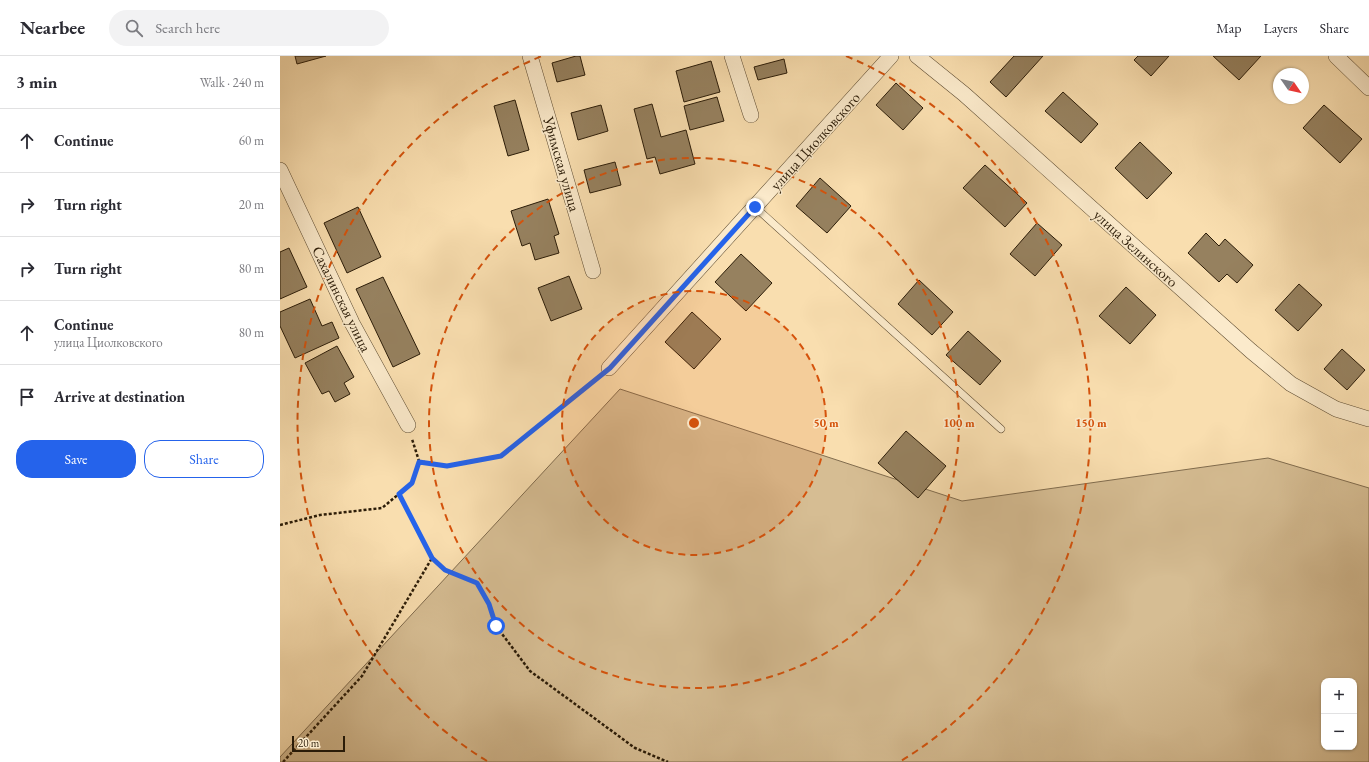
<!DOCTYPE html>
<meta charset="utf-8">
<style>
:root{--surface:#fff;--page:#f2f2f3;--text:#2b2b33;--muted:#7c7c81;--line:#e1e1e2;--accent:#2563eb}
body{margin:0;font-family:"EB Garamond",serif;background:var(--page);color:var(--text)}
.controls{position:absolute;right:12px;bottom:12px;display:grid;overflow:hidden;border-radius:8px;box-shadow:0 1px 3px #0004}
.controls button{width:36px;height:36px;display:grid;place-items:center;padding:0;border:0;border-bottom:1px solid var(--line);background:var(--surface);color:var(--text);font:20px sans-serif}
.compass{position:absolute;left:993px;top:12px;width:36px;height:36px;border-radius:50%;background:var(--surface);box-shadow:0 1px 3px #0004;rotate:124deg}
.scale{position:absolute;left:12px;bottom:10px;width:53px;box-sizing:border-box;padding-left:4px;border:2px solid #2b1c08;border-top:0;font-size:11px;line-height:14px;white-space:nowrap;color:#2b1c08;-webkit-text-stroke:3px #fbeacb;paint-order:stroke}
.stop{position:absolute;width:12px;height:12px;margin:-9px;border:3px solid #2563eb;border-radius:50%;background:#fff}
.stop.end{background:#2563eb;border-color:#fff;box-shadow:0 1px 4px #0008}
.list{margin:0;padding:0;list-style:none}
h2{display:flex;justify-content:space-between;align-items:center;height:52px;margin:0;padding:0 16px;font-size:17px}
h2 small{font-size:13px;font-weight:400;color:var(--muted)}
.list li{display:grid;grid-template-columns:26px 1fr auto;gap:12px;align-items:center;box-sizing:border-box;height:64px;padding:0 16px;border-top:1px solid var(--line)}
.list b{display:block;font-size:15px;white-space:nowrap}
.list p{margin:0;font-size:13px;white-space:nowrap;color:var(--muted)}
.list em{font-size:13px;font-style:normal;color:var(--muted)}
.actions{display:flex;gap:8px;padding:12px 16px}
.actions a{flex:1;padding:9px 0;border:1px solid var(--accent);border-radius:16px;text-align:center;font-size:14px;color:var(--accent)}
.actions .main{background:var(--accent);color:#fff}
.icon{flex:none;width:22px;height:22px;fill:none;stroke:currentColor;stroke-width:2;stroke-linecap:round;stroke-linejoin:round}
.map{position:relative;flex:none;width:1089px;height:706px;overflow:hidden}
header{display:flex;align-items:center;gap:24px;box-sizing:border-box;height:56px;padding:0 20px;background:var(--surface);border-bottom:1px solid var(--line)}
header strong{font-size:19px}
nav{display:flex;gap:22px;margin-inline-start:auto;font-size:14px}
.search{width:280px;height:36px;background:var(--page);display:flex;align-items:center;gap:10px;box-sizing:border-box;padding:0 14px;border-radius:22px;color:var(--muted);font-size:15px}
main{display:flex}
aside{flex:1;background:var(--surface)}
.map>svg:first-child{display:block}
</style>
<header>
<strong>Nearbee</strong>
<div class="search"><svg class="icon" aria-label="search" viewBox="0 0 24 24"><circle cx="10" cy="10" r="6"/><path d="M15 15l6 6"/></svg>Search here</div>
<nav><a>Map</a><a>Layers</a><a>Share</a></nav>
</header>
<main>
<aside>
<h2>3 min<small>Walk · 240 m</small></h2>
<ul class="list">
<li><svg class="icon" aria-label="ahead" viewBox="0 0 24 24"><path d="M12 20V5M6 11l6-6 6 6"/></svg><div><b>Continue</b></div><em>60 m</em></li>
<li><svg class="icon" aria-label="right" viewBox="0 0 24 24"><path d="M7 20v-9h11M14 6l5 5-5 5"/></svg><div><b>Turn right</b></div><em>20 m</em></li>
<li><svg class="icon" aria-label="right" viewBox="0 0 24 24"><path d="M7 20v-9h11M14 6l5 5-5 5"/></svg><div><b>Turn right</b></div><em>80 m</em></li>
<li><svg class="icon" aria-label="ahead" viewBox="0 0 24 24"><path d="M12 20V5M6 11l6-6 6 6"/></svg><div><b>Continue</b><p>улица Циолковского</p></div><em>80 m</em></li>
<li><svg class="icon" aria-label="arrive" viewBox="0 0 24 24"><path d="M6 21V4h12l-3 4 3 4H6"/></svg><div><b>Arrive at destination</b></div></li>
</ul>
<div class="actions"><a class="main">Save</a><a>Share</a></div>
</aside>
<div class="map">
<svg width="1089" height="706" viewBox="0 0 1089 706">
<rect width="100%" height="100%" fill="#f9deaf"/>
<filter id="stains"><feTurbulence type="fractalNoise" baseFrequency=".005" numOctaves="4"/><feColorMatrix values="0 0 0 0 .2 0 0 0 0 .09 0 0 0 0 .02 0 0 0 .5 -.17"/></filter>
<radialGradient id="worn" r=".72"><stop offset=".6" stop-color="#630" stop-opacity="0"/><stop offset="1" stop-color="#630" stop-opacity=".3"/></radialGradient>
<!-- green -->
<path fill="#d6bd93" stroke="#806c4e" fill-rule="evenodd" d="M 340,333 L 682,445 L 988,402 L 1089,432 L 1089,706 L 0,706 L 0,701 ZM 1044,625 L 1074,625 L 1074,691 L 1044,691 Z"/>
<!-- building -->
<g fill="#96815f" stroke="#2b1c08">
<polygon points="15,0 46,0 17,8"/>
<polygon points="296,0 300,0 305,19 277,26 272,7"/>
<polygon points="734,0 763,0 726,41 710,26"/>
<polygon points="858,0 889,0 871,20 854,4"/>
<polygon points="933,0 981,0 959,24"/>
<polygon points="504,3 507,17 478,24 474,11"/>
<polygon points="431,5 440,36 404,46 396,15"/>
<polygon points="616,27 643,52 623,74 596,49"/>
<polygon points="783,36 818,68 801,87 765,55"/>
<polygon points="437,41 444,65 410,74 404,50"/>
<polygon points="235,44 249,94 228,100 214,50"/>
<polygon points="372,48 381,81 406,74 415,108 380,118 375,101 367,103 354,53"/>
<polygon points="321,49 328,75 298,84 291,57"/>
<polygon points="1044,49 1082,83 1060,107 1023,72"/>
<polygon points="860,86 892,117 867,143 835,112"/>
<polygon points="335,106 341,129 310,137 304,114"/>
<polygon points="705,109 747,147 725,171 683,132"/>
<polygon points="540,122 571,150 547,177 516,150"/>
<polygon points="268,143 279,178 274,180 279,197 255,204 250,187 242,190 231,155"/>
<polygon points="78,151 101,201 67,217 44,167"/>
<polygon points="757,167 782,189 755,220 730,198"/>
<polygon points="926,177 939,190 945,183 973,209 957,227 947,218 939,226 908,197"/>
<polygon points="9,192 27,231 0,243 0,196"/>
<polygon points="461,198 492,227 466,255 435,226"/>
<polygon points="289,220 302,253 271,265 258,232"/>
<polygon points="103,221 140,298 113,311 76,233"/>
<polygon points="639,224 673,256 652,279 618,248"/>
<polygon points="1019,228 1042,249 1018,275 995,254"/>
<polygon points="846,231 876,259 850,288 819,260"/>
<polygon points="30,243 42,270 52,266 59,282 15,302 0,270 0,256"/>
<polygon points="412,256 441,283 414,313 385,286"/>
<polygon points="688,275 721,305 700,329 666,299"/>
<polygon points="57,290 74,321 64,327 70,338 55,346 49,335 42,338 25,307"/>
<polygon points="1062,293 1085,314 1067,334 1044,313"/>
<polygon points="626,375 666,410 638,442 598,407"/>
</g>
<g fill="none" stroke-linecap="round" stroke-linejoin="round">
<defs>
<polyline id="service" points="475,151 721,373"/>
<g id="minor">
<polyline points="250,0 313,215"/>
<polyline points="452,0 471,59"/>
<polyline points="637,0 684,38 971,295 1011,328 1056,353 1089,363"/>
<polyline points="1056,0 1089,32"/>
<polyline points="0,114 72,267 128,369"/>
<polyline points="329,312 611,0"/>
</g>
</defs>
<!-- service casing -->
<use href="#service" stroke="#5e4c32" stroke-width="8"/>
<!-- minor casing -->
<use href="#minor" stroke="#5e4c32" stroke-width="16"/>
<!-- path -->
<g stroke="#2b1c08" stroke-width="2.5" stroke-dasharray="3 2" stroke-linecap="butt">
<polyline points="139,405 167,410 221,400 317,322"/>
<polyline points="0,469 40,459 102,452 132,427 139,405 132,383"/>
<polyline points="152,502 165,514 197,527 209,548 216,570 250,615 355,692 388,706"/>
<polyline points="3,706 82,620 152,502 119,438"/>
</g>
<!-- service -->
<use href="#service" stroke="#fbeacb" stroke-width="7"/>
<!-- minor -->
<use href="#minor" stroke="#fbeacb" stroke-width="15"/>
</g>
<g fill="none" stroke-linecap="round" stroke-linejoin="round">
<!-- route -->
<polyline stroke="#2563eb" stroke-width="5" points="216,570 209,548 197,527 165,514 152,502 119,438 132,427 139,406 167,410 221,400 330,312 475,151"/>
</g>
<!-- distance rings -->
<circle cx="414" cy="367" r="132" fill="#d5530c" fill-opacity=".12"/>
<g fill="none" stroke="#d5530c" stroke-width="2" stroke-dasharray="7 5">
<circle cx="414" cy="367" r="132"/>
<circle cx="414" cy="367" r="265"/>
<path d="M207 705A397 397 0 0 1 262 0M566 0A397 397 0 0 1 621 705"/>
</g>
<g text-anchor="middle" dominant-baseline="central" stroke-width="3" stroke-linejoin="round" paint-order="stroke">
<!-- street labels -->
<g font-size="15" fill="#2b1c08" stroke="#fbeacb">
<text transform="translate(535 85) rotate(-48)">улица Циолковского</text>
<text transform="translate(282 108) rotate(74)">Уфимская улица</text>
<text transform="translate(856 192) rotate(42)">улица Зелинского</text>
<text transform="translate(62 243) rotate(64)">Сахалинская улица</text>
</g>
</g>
<circle cx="414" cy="367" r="6" fill="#d5530c" stroke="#fbeacb" stroke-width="2"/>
<g font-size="12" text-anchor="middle" font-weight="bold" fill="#d5530c" stroke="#fbeacb" stroke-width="3" stroke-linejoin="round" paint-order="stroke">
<text x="546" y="371">50 m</text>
<text x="679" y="371">100 m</text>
<text x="811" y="371">150 m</text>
</g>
<rect width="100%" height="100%" filter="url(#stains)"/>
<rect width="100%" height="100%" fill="url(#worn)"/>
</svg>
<div class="controls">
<button>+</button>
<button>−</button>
</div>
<svg class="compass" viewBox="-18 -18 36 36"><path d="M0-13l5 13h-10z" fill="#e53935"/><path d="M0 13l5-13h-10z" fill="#7c7c81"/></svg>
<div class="scale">20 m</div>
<div class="stop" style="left:216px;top:570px"></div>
<div class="stop end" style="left:475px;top:151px"></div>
</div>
</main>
